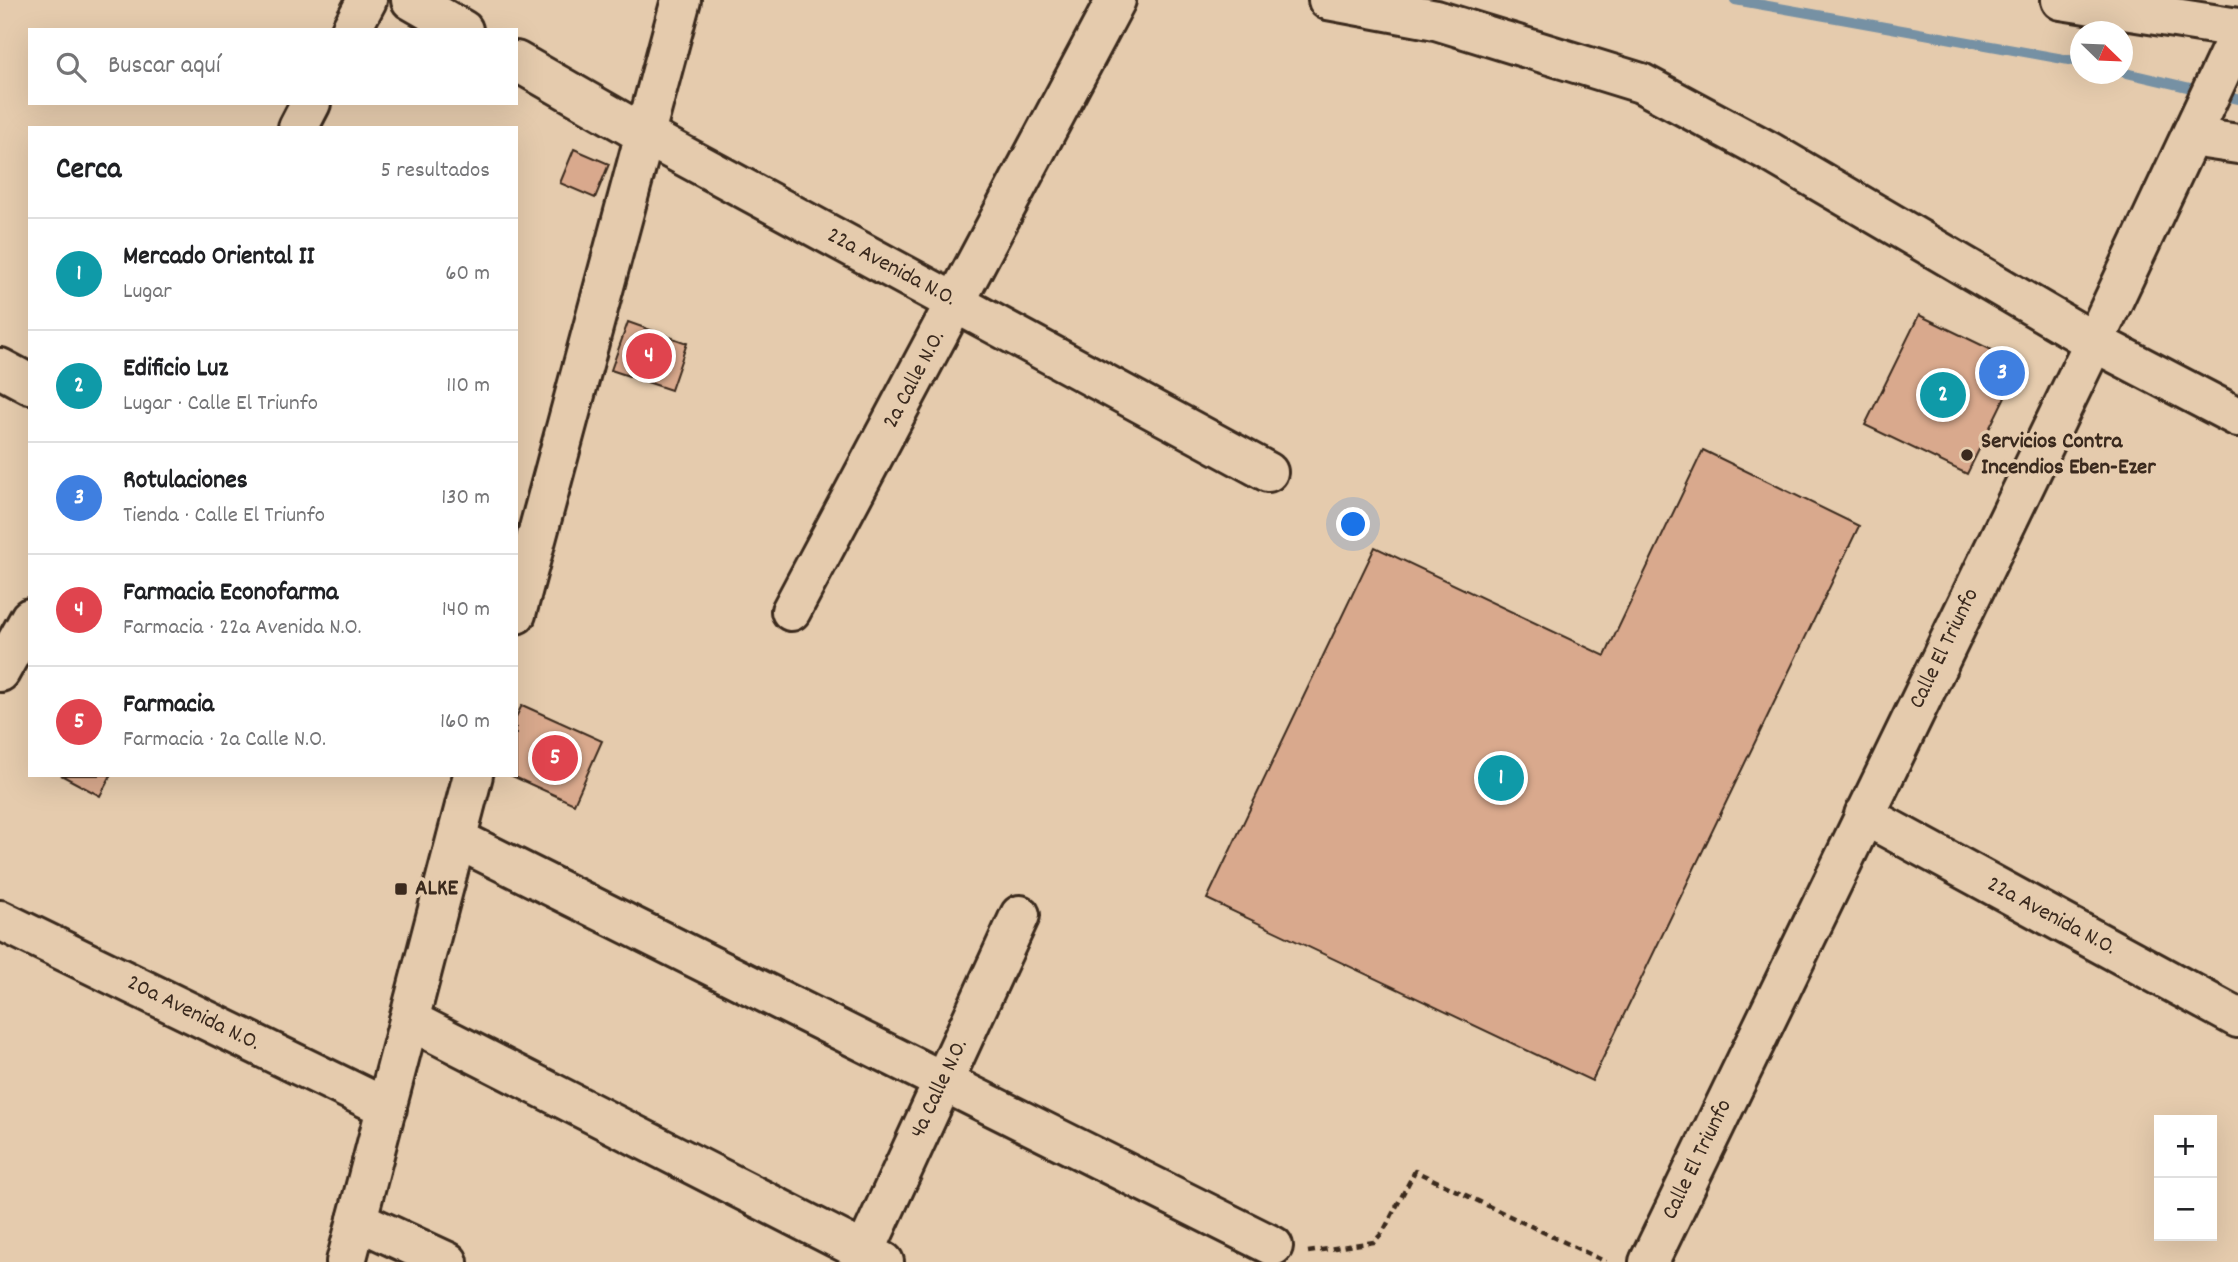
<!DOCTYPE html>
<html lang="es">
<meta charset="utf-8">
<style>
:root{--surface:#fff;--page:#f2f2f2;--text:#202124;--muted:#757577;--line:#e0e0e0;--accent:#d93025}
body{margin:0;font-family:Dekko,sans-serif;background:var(--page);color:var(--text)}
.controls{position:absolute;right:21px;bottom:21px;display:grid;overflow:hidden;border-radius:0px;box-shadow:0 7px 28px #0002}
.controls button{width:63px;height:63px;display:grid;place-items:center;padding:0;border:0;border-bottom:2px solid var(--line);background:var(--surface);color:var(--text);font:35px sans-serif}
.compass{position:absolute;left:2070px;top:21px;width:63px;height:63px;border-radius:50%;background:var(--surface);box-shadow:0 7px 28px #0002;rotate:113deg}
.you{position:absolute;left:1354px;top:525px;width:24px;height:24px;margin:-18px;border:5px solid #fff;border-radius:50%;background:#1a73e8;box-shadow:0 0 0 10px #1a73e833}
.badge{display:grid;place-items:center;width:46px;height:46px;border-radius:50%;background:var(--accent);color:#fff;font-size:23px;font-weight:700}
.pin{position:absolute;translate:-50% -50%;border:4px solid #fff;box-shadow:0 2px 7px #0006}
.list{margin:0;padding:0;list-style:none}
h2{display:flex;justify-content:space-between;align-items:center;height:91px;margin:0;padding:0 28px;font-size:30px}
h2 small{font-size:23px;font-weight:400;color:var(--muted)}
.list li{display:grid;grid-template-columns:46px 1fr auto;gap:21px;align-items:center;box-sizing:border-box;height:112px;padding:0 28px;border-top:2px solid var(--line)}
.list b{display:block;font-size:26px;white-space:nowrap}
.list p{margin:0;font-size:23px;white-space:nowrap;color:var(--muted)}
.list em{font-size:23px;font-style:normal;color:var(--muted)}
.icon{flex:none;width:38px;height:38px;fill:none;stroke:currentColor;stroke-width:2;stroke-linecap:round;stroke-linejoin:round}
.map{position:relative;flex:none;width:2238px;height:1262px;overflow:hidden}
.search{position:absolute;background:var(--surface);box-shadow:0 7px 28px #0002;left:28px;top:28px;width:490px;height:77px;display:flex;align-items:center;gap:18px;box-sizing:border-box;padding:0 24px;border-radius:0px;color:var(--muted);font-size:26px}
.panel{position:absolute;background:var(--surface);box-shadow:0 7px 28px #0002;left:28px;top:126px;width:490px;height:651px;border-radius:0px}
.map>svg:first-child{display:block}
</style>
<div class="map">
<svg width="2238" height="1262" viewBox="0 0 2238 1262">
<rect width="100%" height="100%" fill="#e5cbad"/>
<filter id="ink" filterUnits="userSpaceOnUse"><feTurbulence type="fractalNoise" baseFrequency=".0143" numOctaves="2"/><feDisplacementMap in="SourceGraphic" scale="14" xChannelSelector="R" yChannelSelector="G"/><feConvolveMatrix kernelMatrix="1 2 1 2 8 2 1 2 1" color-interpolation-filters="sRGB"/></filter>
<g filter="url(#ink)">
<g fill="none" stroke-linecap="round" stroke-linejoin="round">
<!-- stream -->
<g stroke="#7691a4" stroke-width="10">
<polyline points="1735,0 2080,62"/>
<polyline points="2122,72 2238,99"/>
</g>
</g>
<!-- building -->
<g fill="#d9a98d" stroke="#3b2a1e" stroke-width="2">
<polygon points="574,149 609,164 595,198 560,183"/>
<polygon points="1919,315 2021,364 1967,474 1865,425"/>
<polygon points="628,322 687,343 671,390 611,370"/>
<polygon points="1703,450 1859,526 1592,1081 1207,899 1375,547 1605,656"/>
<polygon points="522,705 602,741 574,804 510,775 516,775 516,717"/>
<polygon points="61,775 111,775 100,796"/>
</g>
<g fill="none" stroke-linecap="round" stroke-linejoin="round">
<defs>
<g id="street">
<polyline points="411,0 463,30"/>
<polyline points="1328,0 1436,20 1641,83 1768,151 2094,342 2238,417"/>
<polyline points="2061,0 2238,28"/>
<polyline points="351,30 367,0"/>
<polyline points="516,61 647,136 1268,472"/>
<polyline points="298,128 311,103"/>
<polyline points="2191,137 2238,144"/>
<polyline points="0,368 30,384"/>
<polyline points="791,611 1116,0"/>
<polyline points="0,672 30,618"/>
<polyline points="1864,815 2238,1018"/>
<polyline points="457,839 1273,1246"/>
<polyline points="0,920 387,1108"/>
<polyline points="409,1020 884,1262"/>
<polyline points="357,1220 448,1262"/>
<polyline points="860,1262 1020,915"/>
</g>
<polyline id="secondary" points="1649,1262 2094,342 2238,35"/>
<g id="primary">
<polyline points="516,614 681,0"/>
<polyline points="346,1262 473,775"/>
</g>
</defs>
<!-- street casing -->
<use href="#street" stroke="#3b2a1e" stroke-width="44"/>
<!-- secondary casing -->
<use href="#secondary" stroke="#3b2a1e" stroke-width="44"/>
<!-- primary casing -->
<use href="#primary" stroke="#3b2a1e" stroke-width="44"/>
<!-- path -->
<polyline stroke="#3b2a1e" stroke-width="4.5" stroke-dasharray="7 5" stroke-linecap="butt" points="1308,1252 1374,1242 1383,1232 1415,1171 1606,1262"/>
<!-- street -->
<use href="#street" stroke="#e5cbad" stroke-width="38"/>
<!-- secondary -->
<use href="#secondary" stroke="#e5cbad" stroke-width="38"/>
<!-- primary -->
<use href="#primary" stroke="#e5cbad" stroke-width="38"/>
</g>
</g>
<!-- markers -->
<g fill="#3b2a1e" stroke="#e5cbad" stroke-width="2.5">
<circle cx="1967" cy="455" r="7"/>
<rect x="394" y="882" width="14" height="14" rx="3.5"/>
</g>
<g text-anchor="middle" dominant-baseline="central" stroke-width="7" stroke-linejoin="round" paint-order="stroke">
<!-- street labels -->
<g font-size="23" fill="#3b2a1e" stroke="#e5cbad">
<text transform="translate(891 268) rotate(28)">22a Avenida N.O.</text>
<text transform="translate(915 380) rotate(-62)">2a Calle N.O.</text>
<text transform="translate(1945 649) rotate(-64)">Calle El Triunfo</text>
<text transform="translate(2051 917) rotate(28)">22a Avenida N.O.</text>
<text transform="translate(193 1014) rotate(26)">20a Avenida N.O.</text>
<text transform="translate(940 1089) rotate(-65)">4a Calle N.O.</text>
<text transform="translate(1698 1160) rotate(-64)">Calle El Triunfo</text>
</g>
<!-- poi labels -->
<g font-size="23" font-weight="bold" fill="#3b2a1e" stroke="#e5cbad" text-anchor="start">
<text x="1981" y="442">Servicios Contra<tspan x="1981" dy="26">Incendios Eben-Ezer</tspan></text>
<text x="415" y="889">ALKE</text>
</g>
</g>
</svg>
<div class="controls">
<button>+</button>
<button>−</button>
</div>
<svg class="compass" viewBox="-18 -18 36 36"><path d="M0-13l5 13h-10z" fill="#e53935"/><path d="M0 13l5-13h-10z" fill="#757577"/></svg>
<div class="you"></div>
<div class="pin badge" style="left:1501px;top:778px;background:#0f9aa8">1</div>
<div class="pin badge" style="left:1943px;top:395px;background:#0f9aa8">2</div>
<div class="pin badge" style="left:2002px;top:373px;background:#3f7fe0">3</div>
<div class="pin badge" style="left:649px;top:356px;background:#e0444e">4</div>
<div class="pin badge" style="left:555px;top:758px;background:#e0444e">5</div>
<div class="search"><svg class="icon" aria-label="search" viewBox="0 0 24 24"><circle cx="10" cy="10" r="6"/><path d="M15 15l6 6"/></svg>Buscar aquí</div>
<section class="panel">
<h2>Cerca<small>5 resultados</small></h2>
<ul class="list">
<li><span class="badge" style="background:#0f9aa8">1</span><div><b>Mercado Oriental II</b><p>Lugar</p></div><em>60 m</em></li>
<li><span class="badge" style="background:#0f9aa8">2</span><div><b>Edificio Luz</b><p>Lugar · Calle El Triunfo</p></div><em>110 m</em></li>
<li><span class="badge" style="background:#3f7fe0">3</span><div><b>Rotulaciones</b><p>Tienda · Calle El Triunfo</p></div><em>130 m</em></li>
<li><span class="badge" style="background:#e0444e">4</span><div><b>Farmacia Econofarma</b><p>Farmacia · 22a Avenida N.O.</p></div><em>140 m</em></li>
<li><span class="badge" style="background:#e0444e">5</span><div><b>Farmacia</b><p>Farmacia · 2a Calle N.O.</p></div><em>160 m</em></li>
</ul>
</section>
</div>
